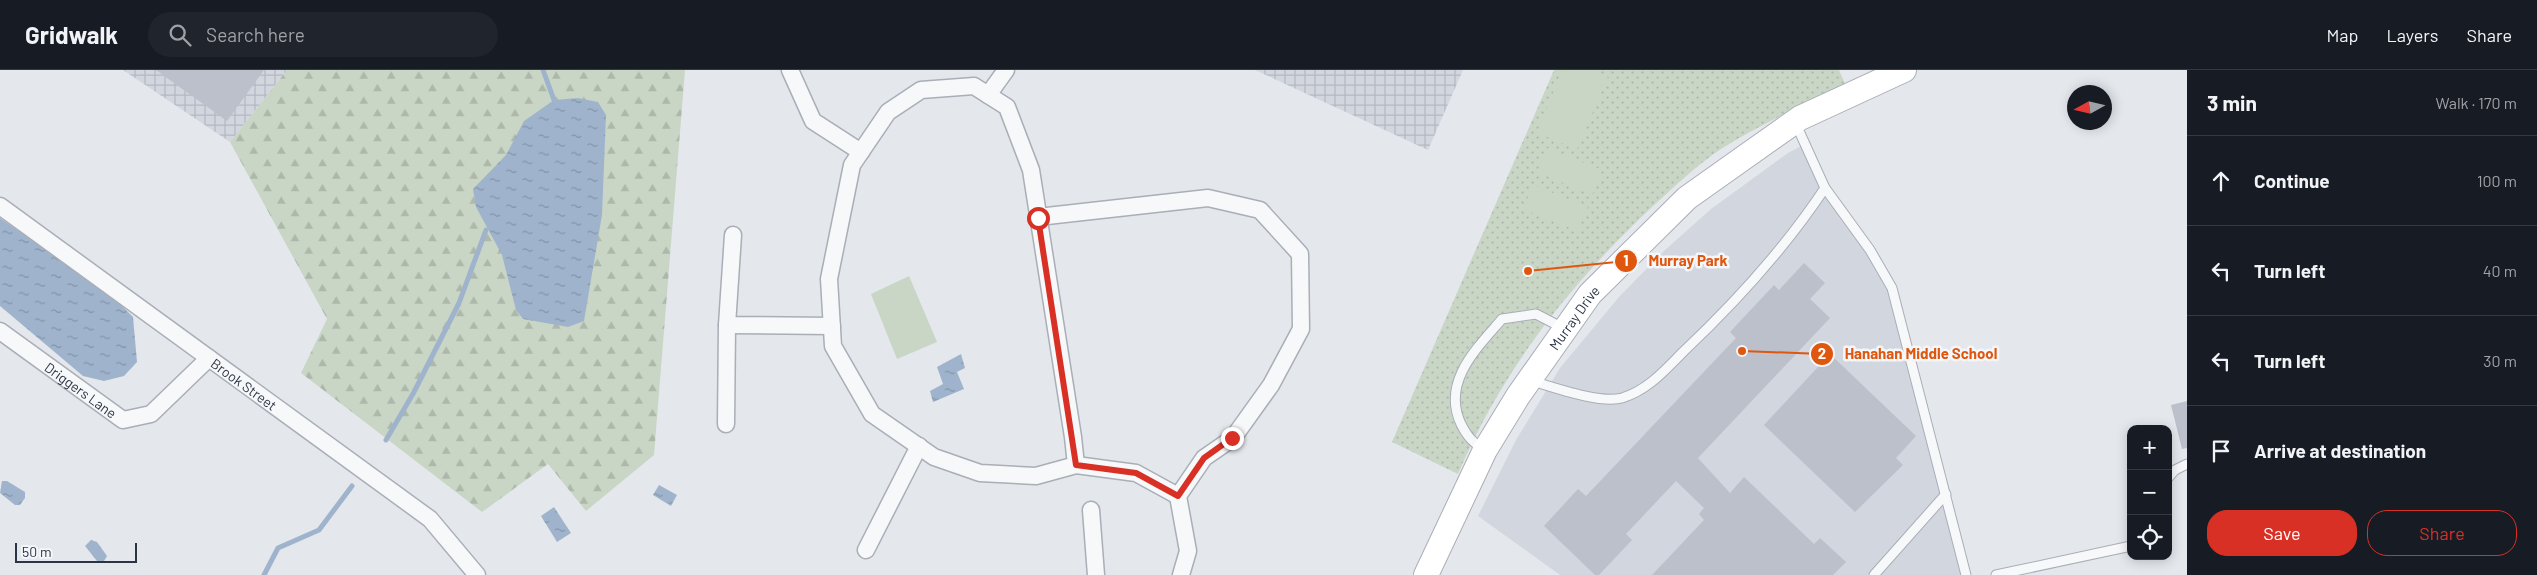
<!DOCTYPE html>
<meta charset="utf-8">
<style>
:root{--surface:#171b24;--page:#20242c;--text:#f1f3f6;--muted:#9ea1a6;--line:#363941;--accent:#d93025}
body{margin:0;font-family:Barlow,sans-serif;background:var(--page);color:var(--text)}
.controls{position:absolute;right:15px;bottom:15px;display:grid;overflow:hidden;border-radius:10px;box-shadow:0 2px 12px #0003}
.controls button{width:45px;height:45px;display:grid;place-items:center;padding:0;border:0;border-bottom:1px solid var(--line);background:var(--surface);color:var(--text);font:25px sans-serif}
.compass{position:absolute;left:2067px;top:15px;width:45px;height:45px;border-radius:50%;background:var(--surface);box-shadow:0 2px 12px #0003;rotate:262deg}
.scale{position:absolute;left:15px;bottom:12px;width:122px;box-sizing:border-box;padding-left:5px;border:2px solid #2b3445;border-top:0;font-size:14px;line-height:18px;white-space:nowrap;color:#2b3445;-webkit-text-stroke:4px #f4f6f9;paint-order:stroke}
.stop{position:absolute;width:15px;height:15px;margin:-11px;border:4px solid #d93025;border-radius:50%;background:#fff}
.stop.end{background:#d93025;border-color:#fff;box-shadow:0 1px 5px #0008}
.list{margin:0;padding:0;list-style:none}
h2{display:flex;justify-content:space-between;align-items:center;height:65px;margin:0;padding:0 20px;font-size:21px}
h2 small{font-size:16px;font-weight:400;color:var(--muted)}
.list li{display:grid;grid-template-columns:32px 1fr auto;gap:15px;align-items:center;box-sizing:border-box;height:90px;padding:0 20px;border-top:1px solid var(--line)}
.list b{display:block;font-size:19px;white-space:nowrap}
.list em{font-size:16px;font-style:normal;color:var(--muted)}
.actions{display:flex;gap:10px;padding:15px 20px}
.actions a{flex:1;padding:11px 0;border:1px solid var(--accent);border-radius:20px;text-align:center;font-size:18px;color:var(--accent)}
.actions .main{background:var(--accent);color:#fff}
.icon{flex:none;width:28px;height:28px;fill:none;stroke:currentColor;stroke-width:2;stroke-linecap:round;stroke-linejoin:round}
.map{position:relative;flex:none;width:2187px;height:505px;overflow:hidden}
header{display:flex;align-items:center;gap:30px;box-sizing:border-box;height:70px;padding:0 25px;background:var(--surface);border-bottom:1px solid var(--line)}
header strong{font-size:24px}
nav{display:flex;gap:28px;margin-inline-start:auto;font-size:18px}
.search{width:350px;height:45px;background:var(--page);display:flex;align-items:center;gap:12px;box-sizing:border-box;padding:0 18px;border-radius:28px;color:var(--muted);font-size:19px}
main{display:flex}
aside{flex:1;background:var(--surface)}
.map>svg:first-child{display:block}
</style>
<header>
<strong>Gridwalk</strong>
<div class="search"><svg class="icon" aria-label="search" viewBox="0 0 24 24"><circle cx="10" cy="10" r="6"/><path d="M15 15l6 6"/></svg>Search here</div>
<nav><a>Map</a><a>Layers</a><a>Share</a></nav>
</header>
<main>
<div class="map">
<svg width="2187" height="505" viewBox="0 0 2187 505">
<defs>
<pattern id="industrial-grid" width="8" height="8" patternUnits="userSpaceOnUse" patternTransform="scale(1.25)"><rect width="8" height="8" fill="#d2d6de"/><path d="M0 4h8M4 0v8" fill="none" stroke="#b4b8c0"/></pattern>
<pattern id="forest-firs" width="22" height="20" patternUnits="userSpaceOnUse" patternTransform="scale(1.25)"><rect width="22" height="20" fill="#c9d6c5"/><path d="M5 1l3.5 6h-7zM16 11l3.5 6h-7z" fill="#adb8ab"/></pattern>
<pattern id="park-dots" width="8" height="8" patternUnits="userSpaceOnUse" patternTransform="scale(1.25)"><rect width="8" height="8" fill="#c9d6c5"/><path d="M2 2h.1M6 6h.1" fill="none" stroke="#adb8ab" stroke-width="1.8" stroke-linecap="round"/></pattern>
<pattern id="water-ripples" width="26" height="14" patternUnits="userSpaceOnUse" patternTransform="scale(1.25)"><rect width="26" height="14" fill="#9fb4cc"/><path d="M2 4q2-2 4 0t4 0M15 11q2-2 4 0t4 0" fill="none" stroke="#8293a7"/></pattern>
</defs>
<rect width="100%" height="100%" fill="#e4e7ec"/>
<!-- built -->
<polygon fill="#d2d6de" points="1805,74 1825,118 1892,218 1966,505 1560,505 1478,446 1516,370 1560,298 1619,227 1664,181 1711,139 1788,83"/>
<!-- industrial -->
<g fill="url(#industrial-grid)">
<polygon points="123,0 287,0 230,72"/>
<polygon points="1255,0 1463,0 1428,80"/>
</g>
<!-- forest -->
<polygon fill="url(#forest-firs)" points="287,0 685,0 654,385 586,441 548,394 482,442 301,303 327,249 230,72"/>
<!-- park -->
<path fill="url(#park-dots)" d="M 1554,0 L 1839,0 L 1845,14 C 1804,35 1760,54 1721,79 C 1697,95 1674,117 1652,137 C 1570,214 1502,300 1458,404 L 1392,372 Z"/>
<!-- garden -->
<g fill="#c9d6c5">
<polygon points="1562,0 1591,0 1608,7 1577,79 1537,63"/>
<polygon points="1547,78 1602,100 1592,125 1537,102"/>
<polygon points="1533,115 1588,137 1578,161 1523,139"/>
<polygon points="909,206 937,272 897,289 871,224"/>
</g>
<!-- water -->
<g fill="url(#water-ripples)">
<polygon points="578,28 598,32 606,45 602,145 584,251 568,257 523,249 516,240 502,185 476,137 473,119 506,85 524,51 554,30"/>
<polygon points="0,148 108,222 133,247 137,292 124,306 104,311 83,306 0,236"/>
<polygon points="961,284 965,298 957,302 964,319 933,332 930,321 943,314 937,297"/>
<polygon points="2,411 7,411 25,422 25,428 20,435 15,435 0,423"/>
<polygon points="659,415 677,425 671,436 653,425"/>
<polygon points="554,437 571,463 557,472 541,446"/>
<polygon points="91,470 97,472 107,486 104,491 97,491 85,476"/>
</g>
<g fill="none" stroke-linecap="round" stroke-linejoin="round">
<!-- stream -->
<g stroke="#9fb4cc" stroke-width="5">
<polyline points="543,0 554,30"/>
<polyline points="386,370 414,322 459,233 486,160"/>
<polyline points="264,505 278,478 319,460 352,416"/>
</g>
</g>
<!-- building -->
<g fill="#bbc0ca">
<polygon points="156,0 264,0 227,51"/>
<polygon points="1804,193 1825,213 1810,229 1830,248 1698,388 1730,423 1744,407 1814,474 1820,468 1846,492 1833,505 1652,505 1704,450 1699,444 1704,438 1676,411 1626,464 1632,470 1599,505 1595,505 1544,456 1578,419 1586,426 1736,268 1730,262 1774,215 1779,220"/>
<polygon points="1830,284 1916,366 1896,388 1903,395 1855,442 1764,355"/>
<polygon points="2187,331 2187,378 2182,379 2171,335"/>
</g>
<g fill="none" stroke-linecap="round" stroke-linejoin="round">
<defs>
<g id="lane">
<polyline points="1825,118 1870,180 1892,218 1966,505"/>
<path d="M 1529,310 C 1553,317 1600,334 1622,328 C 1648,320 1665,300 1683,282 C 1735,233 1785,178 1825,118 L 1795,52"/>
<path d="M 1483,379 C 1472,372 1467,366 1461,354 C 1441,312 1477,278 1502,249 L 1536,244 L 1565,259"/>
<polyline points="2168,408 2175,400 2187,394"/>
<polyline points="1874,505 1946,424"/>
<polyline points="1996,505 2131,476"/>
</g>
<g id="street">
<polyline points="790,0 813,51 861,82"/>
<polygon points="974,16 1007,37 1031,100 1073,367 1076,395 1036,406 980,403 934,387 872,344 833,276 829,209 852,95 888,42 921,20"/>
<polyline points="988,25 1006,0"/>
<path id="s1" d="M 0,136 L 430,449 L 477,505"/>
<polyline points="1038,147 1208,128 1260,140 1300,184 1301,259 1271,315 1233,368 1204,388 1178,426 1188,481 1181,505"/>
<polyline points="733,165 727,255 832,256"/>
<path id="s2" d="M 0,261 L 123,350 L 151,344 L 209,288"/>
<polyline points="726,354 727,255"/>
<polyline points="1076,395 1136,403 1178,426"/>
<polyline points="1091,440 1096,505"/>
<polyline points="866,480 919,376"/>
</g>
<g id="secondary">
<path id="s3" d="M 1426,505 L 1485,380 L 1518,326 L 1590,224 L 1687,128 L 1742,89 L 1800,48 L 1904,0"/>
</g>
</defs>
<!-- lane casing -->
<use href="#lane" stroke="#a9aeb7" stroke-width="11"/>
<!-- street casing -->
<use href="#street" stroke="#a9aeb7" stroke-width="19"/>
<!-- secondary casing -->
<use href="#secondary" stroke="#a9aeb7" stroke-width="26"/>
<!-- lane -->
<use href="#lane" stroke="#f7f8fa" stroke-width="9"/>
<!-- street -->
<use href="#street" stroke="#f7f8fa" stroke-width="16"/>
<!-- secondary -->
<use href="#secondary" stroke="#fff" stroke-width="24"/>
</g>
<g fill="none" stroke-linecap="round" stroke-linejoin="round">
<!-- route -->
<polyline stroke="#d93025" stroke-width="6" points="1038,148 1076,395 1136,403 1178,426 1204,388 1232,368"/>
</g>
<g text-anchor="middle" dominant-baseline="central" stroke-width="5" stroke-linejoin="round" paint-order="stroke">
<!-- street labels -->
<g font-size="14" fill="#2b3445" stroke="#f4f6f9">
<text stroke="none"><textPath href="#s3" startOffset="298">Murray Drive</textPath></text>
<text stroke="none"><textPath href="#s1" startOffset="302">Brook Street</textPath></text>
<text stroke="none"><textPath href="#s2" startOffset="100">Driggers Lane</textPath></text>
</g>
</g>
<!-- callouts -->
<path fill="none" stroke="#df570f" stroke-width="2" d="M1528 201L1626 191M1742 281L1822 284"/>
<g fill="#df570f" stroke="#f4f6f9" stroke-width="2">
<circle cx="1528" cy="201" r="5"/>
<circle cx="1742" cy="281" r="5"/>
<circle cx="1626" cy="191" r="12"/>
<circle cx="1822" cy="284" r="12"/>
</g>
<g font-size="15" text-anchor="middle" font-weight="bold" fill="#fff">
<text x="1626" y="196">1</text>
<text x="1822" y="289">2</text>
</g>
<g font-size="15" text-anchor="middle" font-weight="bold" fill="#df570f" stroke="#f4f6f9" stroke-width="5" stroke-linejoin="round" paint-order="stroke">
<text x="1688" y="196">Murray Park</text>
<text x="1921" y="289">Hanahan Middle School</text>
</g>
</svg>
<div class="controls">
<button>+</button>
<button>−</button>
<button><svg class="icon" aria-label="locate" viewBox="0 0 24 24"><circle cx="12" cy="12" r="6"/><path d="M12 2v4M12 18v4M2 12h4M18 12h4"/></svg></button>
</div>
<svg class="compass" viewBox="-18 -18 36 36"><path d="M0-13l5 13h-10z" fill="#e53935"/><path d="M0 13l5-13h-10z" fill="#9ea1a6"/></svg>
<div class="scale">50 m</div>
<div class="stop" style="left:1038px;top:148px"></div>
<div class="stop end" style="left:1232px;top:368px"></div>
</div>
<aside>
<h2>3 min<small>Walk · 170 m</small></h2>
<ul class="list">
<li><svg class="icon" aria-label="ahead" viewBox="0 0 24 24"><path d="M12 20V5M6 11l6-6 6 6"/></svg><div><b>Continue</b></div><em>100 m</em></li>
<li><svg class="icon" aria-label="left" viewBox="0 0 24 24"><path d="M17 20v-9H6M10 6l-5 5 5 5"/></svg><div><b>Turn left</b></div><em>40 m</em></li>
<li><svg class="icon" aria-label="left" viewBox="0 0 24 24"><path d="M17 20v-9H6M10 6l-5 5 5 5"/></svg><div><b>Turn left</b></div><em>30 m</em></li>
<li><svg class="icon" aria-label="arrive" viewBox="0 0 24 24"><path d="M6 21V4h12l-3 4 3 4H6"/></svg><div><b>Arrive at destination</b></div></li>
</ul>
<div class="actions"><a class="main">Save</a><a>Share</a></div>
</aside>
</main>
